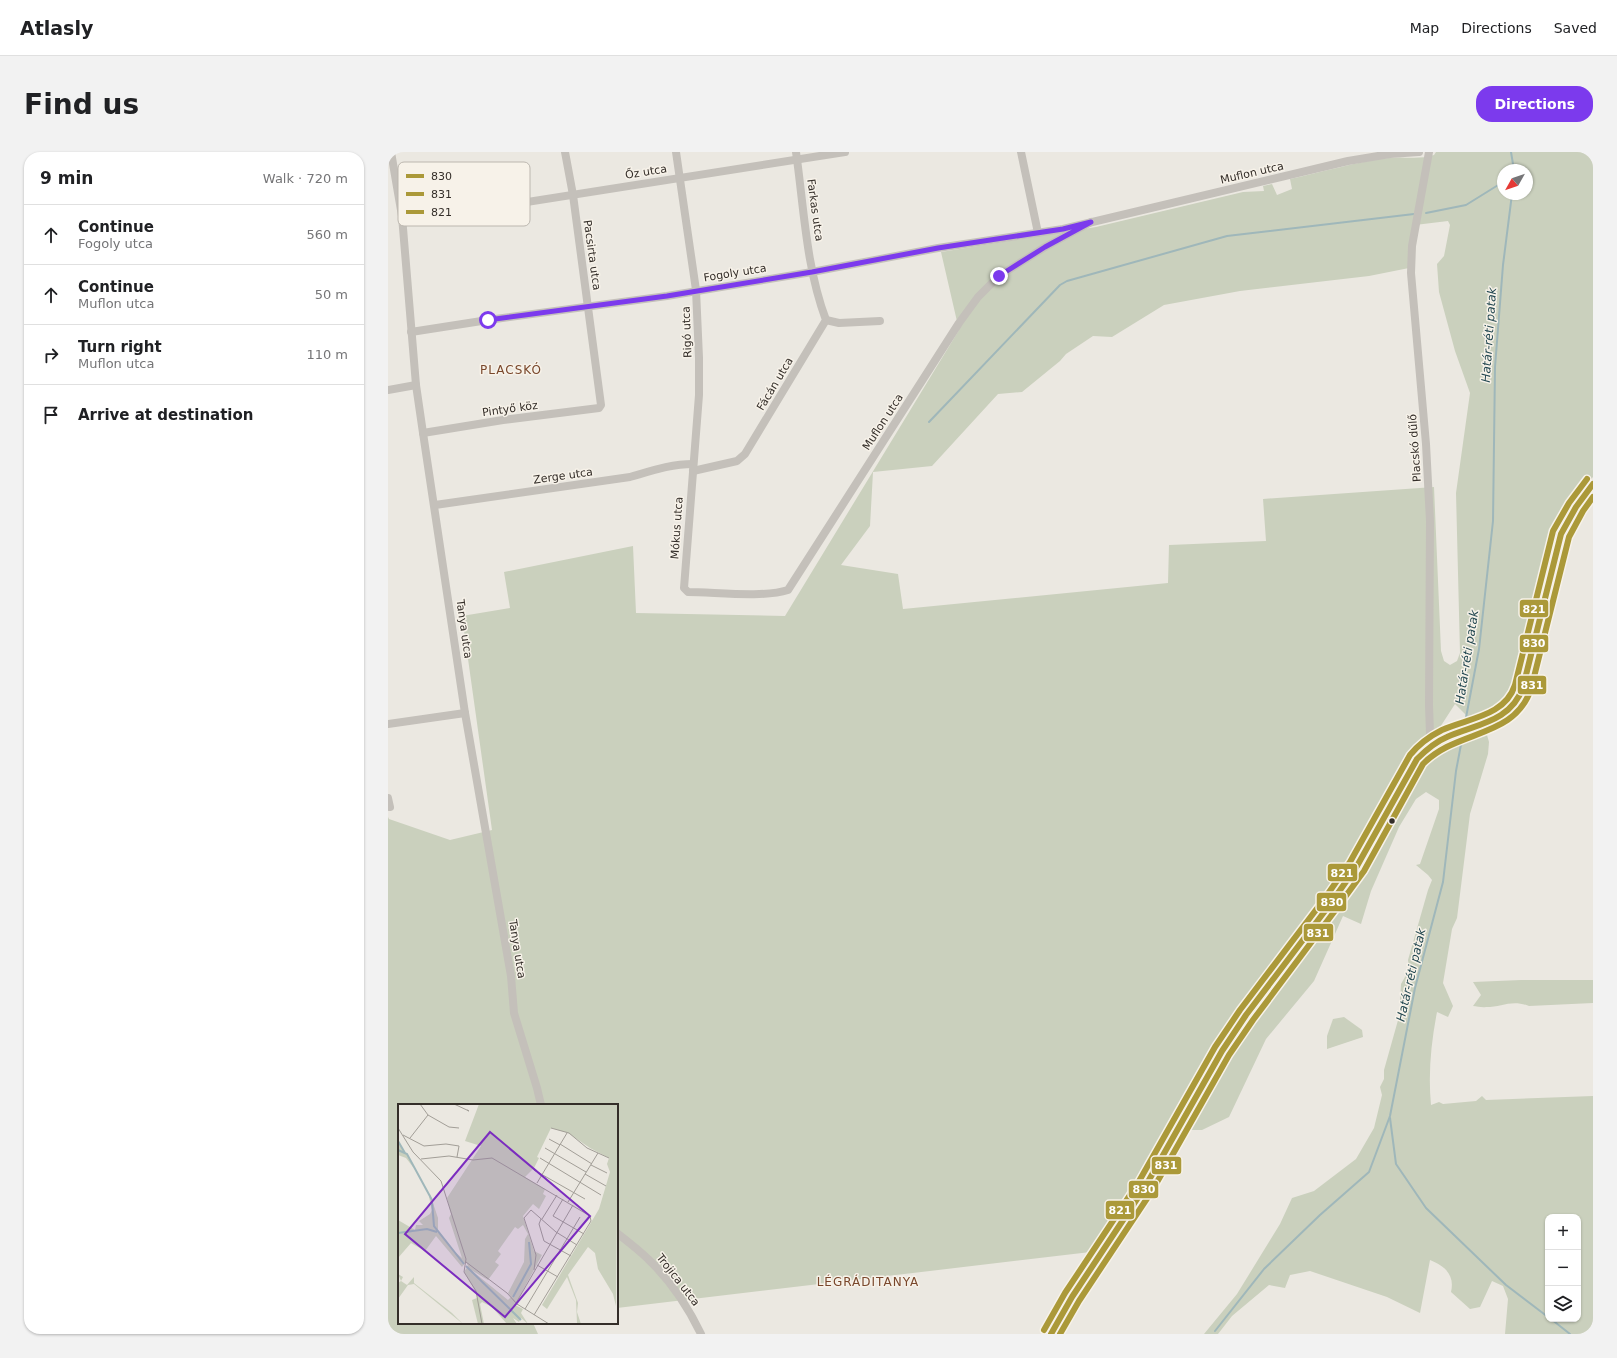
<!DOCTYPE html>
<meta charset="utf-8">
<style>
:root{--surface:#fff;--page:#f2f2f2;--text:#202124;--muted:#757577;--line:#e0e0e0;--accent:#7c3aed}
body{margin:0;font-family:"DejaVu Sans",sans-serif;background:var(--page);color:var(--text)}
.controls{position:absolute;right:12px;bottom:12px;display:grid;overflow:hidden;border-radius:8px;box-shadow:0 1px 3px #0004}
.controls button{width:36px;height:36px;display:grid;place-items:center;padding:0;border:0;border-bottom:1px solid var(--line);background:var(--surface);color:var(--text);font:20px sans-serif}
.compass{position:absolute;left:1109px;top:12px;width:36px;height:36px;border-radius:50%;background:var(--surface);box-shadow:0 1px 3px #0004;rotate:230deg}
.stop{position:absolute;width:12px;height:12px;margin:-9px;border:3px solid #7c3aed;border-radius:50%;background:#fff}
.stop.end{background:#7c3aed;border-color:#fff;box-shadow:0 1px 4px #0008}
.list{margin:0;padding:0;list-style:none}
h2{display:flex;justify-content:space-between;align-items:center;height:52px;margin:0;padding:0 16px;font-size:17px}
h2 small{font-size:13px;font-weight:400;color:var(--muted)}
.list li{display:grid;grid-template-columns:26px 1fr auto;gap:12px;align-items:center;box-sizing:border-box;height:60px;padding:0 16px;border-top:1px solid var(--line)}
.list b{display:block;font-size:15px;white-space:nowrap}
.list p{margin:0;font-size:13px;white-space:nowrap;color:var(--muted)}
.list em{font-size:13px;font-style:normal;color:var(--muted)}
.icon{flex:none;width:22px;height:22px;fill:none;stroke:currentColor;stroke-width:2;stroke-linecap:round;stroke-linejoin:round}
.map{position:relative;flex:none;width:1205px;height:1182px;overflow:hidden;border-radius:16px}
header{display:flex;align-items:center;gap:24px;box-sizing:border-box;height:56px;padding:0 20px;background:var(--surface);border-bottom:1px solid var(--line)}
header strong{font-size:19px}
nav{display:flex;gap:22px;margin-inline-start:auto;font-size:14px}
.intro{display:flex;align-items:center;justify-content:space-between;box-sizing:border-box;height:96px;padding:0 24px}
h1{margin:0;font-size:28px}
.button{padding:10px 18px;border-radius:16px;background:var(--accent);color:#fff;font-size:14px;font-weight:700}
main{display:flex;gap:24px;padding:0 24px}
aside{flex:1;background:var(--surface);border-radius:16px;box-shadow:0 1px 3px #0004}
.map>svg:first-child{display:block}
</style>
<header>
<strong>Atlasly</strong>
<nav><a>Map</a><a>Directions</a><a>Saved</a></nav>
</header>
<div class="intro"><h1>Find us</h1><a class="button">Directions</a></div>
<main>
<aside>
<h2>9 min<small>Walk · 720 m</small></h2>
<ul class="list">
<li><svg class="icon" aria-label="ahead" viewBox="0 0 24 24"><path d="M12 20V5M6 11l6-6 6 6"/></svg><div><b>Continue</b><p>Fogoly utca</p></div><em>560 m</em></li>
<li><svg class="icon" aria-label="ahead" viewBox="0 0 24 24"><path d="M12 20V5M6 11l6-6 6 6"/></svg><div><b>Continue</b><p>Muflon utca</p></div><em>50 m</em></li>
<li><svg class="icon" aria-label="right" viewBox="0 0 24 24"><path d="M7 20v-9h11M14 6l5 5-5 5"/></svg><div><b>Turn right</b><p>Muflon utca</p></div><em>110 m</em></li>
<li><svg class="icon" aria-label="arrive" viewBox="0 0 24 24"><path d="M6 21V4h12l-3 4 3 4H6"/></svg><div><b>Arrive at destination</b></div></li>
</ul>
</aside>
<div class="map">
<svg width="1205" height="1182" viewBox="0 0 1205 1182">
<rect width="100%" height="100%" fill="#ebe8e1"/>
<!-- green -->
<g fill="#cad0bd" fill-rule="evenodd">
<path d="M 1048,0 L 1205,0 L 1205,325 L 1191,340 L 1173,370 L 1162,403 L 1136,511 L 1126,546 L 1109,560 L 1083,568 L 1067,552 L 1036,600 L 1058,589 L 1097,576 L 1101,590 L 1100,602 L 1082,662 L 1069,766 L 1064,777 L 1055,831 L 1065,854 L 1060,865 L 1049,860 C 1043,891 1040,922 1043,953 L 1051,950 L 1055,952 L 1088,949 L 1094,944 L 1098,948 L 1205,944 L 1205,1182 L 1117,1182 L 1120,1147 L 1115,1134 L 1104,1129 L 1092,1155 L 1082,1157 L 1063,1140 C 1067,1123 1057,1114 1042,1108 L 1032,1161 L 999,1145 L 922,1119 L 902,1123 L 897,1136 L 881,1133 L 844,1164 L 830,1182 L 816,1182 L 849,1142 L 892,1072 L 904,1046 L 926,1039 L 968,1007 L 986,976 L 994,943 L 992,935 L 996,927 L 996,918 L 1014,854 L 1012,849 L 1013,832 L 1021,818 L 1020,808 L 1040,738 L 1044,728 L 1040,723 L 1028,713 L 1032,712 L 1051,657 L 1051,648 L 1038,640 L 1028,647 L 1011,675 L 983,739 L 973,772 L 955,764 L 926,829 L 878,887 L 841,965 L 814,978 L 801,978 L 770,1032 L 766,1048 L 747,1044 L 711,1099 L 229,1156 L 229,953 L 11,953 L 11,1171 L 145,1171 L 150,1182 L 0,1182 L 0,665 L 1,667 L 62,688 L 104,678 L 74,464 L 122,456 L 116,420 L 245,394 L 248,461 L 397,464 L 571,178 L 553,100 L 708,75 L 855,40 L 876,39 L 875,34 L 884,32 L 889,43 L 904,37 L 902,27 C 935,20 967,10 1000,6 C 1016,4 1031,8 1046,3 ZM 1115,18 L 1139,18 L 1139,42 L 1115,42 ZM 1060,69 L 1062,73 L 1056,104 L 1049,112 L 1051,140 L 1067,199 L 1082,241 L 1068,341 L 1072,501 L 1069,509 L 1062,513 L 1056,509 L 1053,499 L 1046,335 L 875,347 L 878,389 L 781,393 L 780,431 L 515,457 L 510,422 L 453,413 L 482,374 L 485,320 L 544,314 L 610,242 L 634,240 L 672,209 L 678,202 L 705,184 L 724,185 L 776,153 L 852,139 L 981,124 L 1021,116 L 1027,73 ZM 1012,637 L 1010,657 L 1004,670 L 942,757 L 889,825 ZM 1160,1065 L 1190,1065 L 1190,1167 L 1160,1167 Z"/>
<path d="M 1133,828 L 1205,828 L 1205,851 L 1141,854 C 1124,847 1114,855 1098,855 C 1094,856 1089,854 1085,854 L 1093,843 L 1085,830 Z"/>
<polygon points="956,865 974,878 975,885 939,897 939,884 945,867"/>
</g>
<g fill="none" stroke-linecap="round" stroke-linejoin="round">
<!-- stream -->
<g stroke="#9fb7ba" stroke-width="2">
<polyline points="1123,0 1126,18"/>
<polyline points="1038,61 1078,53 1115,30"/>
<polyline points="541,270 672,133 679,129 839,84 1026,62"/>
<polyline points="1076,576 1091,497 1105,369 1107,215 1115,113 1124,42"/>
<polyline points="1002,966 1008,1012 1038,1056 1118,1133 1160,1165"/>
<polyline points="1163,1167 1182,1182"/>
<polyline points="827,1179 876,1117 932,1063 981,1020 1002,964 1027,836 1055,730 1068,619 1075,582"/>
</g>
<!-- minor -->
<g stroke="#c4c0ba" stroke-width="8">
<polyline points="3,0 14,64 28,233 35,281 77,561 123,824 126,861 149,936 153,953"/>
<path d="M 288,0 L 308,138 L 311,206 L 311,243 L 296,436 L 300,440 C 327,440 375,446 400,438 L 571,171 L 590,145 L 611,124 L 657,95 L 703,70"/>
<polyline points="633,0 650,81"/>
<polyline points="1041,0 1024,94 1023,121 1038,292 1042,369 1041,553 1042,582 1046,592"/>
<polyline points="63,62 457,0"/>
<polyline points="438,168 451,171 492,169"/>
<polyline points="23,180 100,168 279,144 424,120 550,96 675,77 960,9 1002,2 1031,0"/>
<polyline points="0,238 28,233"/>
<polyline points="35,281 115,268 211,256 213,253 185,43 177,0"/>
<path d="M 305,319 L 349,309 L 357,302 L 438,168 C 418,115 416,56 408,0"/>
<path d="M 47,353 L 242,325 C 263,319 283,312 305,312"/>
<polyline points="0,572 77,561"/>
<polyline points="0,646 2,655"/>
<path d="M 229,1081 C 239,1089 250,1097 260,1107 C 282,1128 300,1155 313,1182"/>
<path d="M 663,1182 L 684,1145 L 757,1035 L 834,899 L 858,863 L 943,751 L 969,714 L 1029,607 C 1038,597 1049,589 1061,584 C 1080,576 1115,568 1127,552 C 1131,547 1133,541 1135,535 L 1173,382 L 1188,355 L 1205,332"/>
</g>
<defs>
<path id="bus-1" d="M 663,1182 L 684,1145 L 757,1035 L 834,899 L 858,863 L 943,751 L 969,714 L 1029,607 C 1038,598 1047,590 1059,585 C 1088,572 1123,570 1135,535 L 1173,382 L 1188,355 L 1205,332"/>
<path id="bus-2" d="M 672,1182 L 691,1149 L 764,1039 L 841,903 L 865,868 L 949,756 L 976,719 L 1035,612 C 1069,577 1126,587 1143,537 L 1181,385 L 1195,359 L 1205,345"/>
<path id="bus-3" d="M 656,1178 L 677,1141 L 750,1031 L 827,895 L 852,858 L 937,746 L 962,710 L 1022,603 C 1031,592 1042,584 1054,578 C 1081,566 1117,564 1127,533 L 1165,379 L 1181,351 L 1199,327"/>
</defs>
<!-- bus-1 casing -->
<use href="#bus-1" stroke="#f7f2e9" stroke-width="9"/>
<!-- bus-2 casing -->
<use href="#bus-2" stroke="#f7f2e9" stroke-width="9"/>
<!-- bus-3 casing -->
<use href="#bus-3" stroke="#f7f2e9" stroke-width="9"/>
<!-- bus-1 -->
<use href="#bus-1" stroke="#ab9939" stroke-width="6"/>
<!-- bus-2 -->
<use href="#bus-2" stroke="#ab9939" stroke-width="6"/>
<!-- bus-3 -->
<use href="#bus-3" stroke="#ab9939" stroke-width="6"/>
</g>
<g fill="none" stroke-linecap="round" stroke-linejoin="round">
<!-- route -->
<polyline stroke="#7c3aed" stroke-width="5" points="100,168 279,144 424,120 550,96 675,77 703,70 657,95 611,124"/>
</g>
<!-- markers -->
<circle fill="#342e29" stroke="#f7f2e9" stroke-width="1.5" cx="1004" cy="669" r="3.5"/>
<g text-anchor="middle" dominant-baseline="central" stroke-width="3" stroke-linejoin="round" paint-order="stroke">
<!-- street labels -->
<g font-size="11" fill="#342e29" stroke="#f7f2e9">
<text transform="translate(258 20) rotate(-9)">Őz utca</text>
<text transform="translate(864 21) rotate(-13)">Muflon utca</text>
<text transform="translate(427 58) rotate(82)">Farkas utca</text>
<text transform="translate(204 103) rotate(82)">Pacsirta utca</text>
<text transform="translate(347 121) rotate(-9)">Fogoly utca</text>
<text transform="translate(299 180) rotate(-92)">Rigó utca</text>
<text transform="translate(387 232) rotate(-59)">Fácán utca</text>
<text transform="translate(122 257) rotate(-8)">Pintyő köz</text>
<text transform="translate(495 270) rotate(-57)">Muflon utca</text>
<text transform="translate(1027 296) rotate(-94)">Placskó dűlő</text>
<text transform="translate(175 324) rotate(-8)">Zerge utca</text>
<text transform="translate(289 376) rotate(-86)">Mókus utca</text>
<text transform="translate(76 477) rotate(82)">Tanya utca</text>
<text transform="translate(129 797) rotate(81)">Tanya utca</text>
<text transform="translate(290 1128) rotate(52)">Trojica utca</text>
</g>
<!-- water labels -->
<g font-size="12" font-style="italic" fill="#234851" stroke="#f7f2e9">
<text transform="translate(1101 183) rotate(-86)">Határ-réti patak</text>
<text transform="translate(1079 505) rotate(-81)">Határ-réti patak</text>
<text transform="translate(1023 823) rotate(-77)">Határ-réti patak</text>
</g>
<!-- neighbourhood labels -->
<g font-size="12" letter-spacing="1" fill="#79472b" stroke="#f7f2e9">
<text x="123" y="218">PLACSKÓ</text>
<text x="480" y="1130">LÉGRÁDITANYA</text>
</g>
</g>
<!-- overview -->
<g transform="translate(10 952)">
<rect width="220" height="220" fill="#ebe8e1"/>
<path d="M 81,0 L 220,0 L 218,202 L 215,190 L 200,165 L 197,149 L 190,143 L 170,171 L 180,199 L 179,208 L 183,220 L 179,219 L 178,196 L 169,173 L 149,205 L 144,201 L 201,105 L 212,68 L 209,60 L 211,54 L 192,44 L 170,29 L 153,24 L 139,53 L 141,54 L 136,64 L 139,66 L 135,65 L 127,73 L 147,85 L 145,90 L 148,92 L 141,105 L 135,100 L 125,112 L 136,147 L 144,151 L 117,201 L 125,205 L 123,209 L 130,220 L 123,214 L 121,218 L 115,214 L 119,220 L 109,220 L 94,203 L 84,198 L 82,200 L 86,220 L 80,220 L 74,196 L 79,194 L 79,190 L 66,168 L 70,162 L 68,158 L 64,163 L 38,132 L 27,147 L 13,139 L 0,154 L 0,116 L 17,126 L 18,121 L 25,121 L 21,117 L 32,110 L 34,106 L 31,93 L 32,90 L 40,114 L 40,126 L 57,148 L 64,154 L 51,114 L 53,110 L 49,94 L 83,42 L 67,37 ZM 125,121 L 130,130 L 127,135 L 126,158 L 110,189 L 113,193 L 110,196 L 73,166 L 90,176 L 101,161 L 97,158 L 103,150 L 100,147 L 117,123 L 120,125 ZM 0,37 L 16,62 L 15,63 L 8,54 L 0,51 ZM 0,170 L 5,173 L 3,177 L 9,181 L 16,173 L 16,179 L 54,209 L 65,220 L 16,180 L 10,181 L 0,195 L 0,179 L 3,177 Z" fill="#cad0bd" fill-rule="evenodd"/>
<path fill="none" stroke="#9fb7ba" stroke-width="2" d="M 0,37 L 7,49M 0,46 L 9,50 L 34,96M 34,98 L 36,122 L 66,160M 0,129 L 29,125 L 39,128M 68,162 L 123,216M 115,193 L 133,160 L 131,138"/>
<path fill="none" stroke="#a29e97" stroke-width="1" d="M 22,0 L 30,11 L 51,23 L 61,24M 56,0 L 71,7 L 69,6M 0,24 L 15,48 L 43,77 L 68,155 L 66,168 L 78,187 L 84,220M 153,24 L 171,29 L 189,44 L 211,54M 5,31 L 26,42 L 48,40 L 61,42 L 59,53M 12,34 L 30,11M 151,35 L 162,41M 162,40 L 194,60M 147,44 L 188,68M 142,54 L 203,91M 23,55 L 51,52 L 75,56 L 94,54 L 192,112 L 193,117 L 136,211M 193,61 L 209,69M 136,66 L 187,95M 187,70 L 208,82M 139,79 L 169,29M 165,95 L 155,112 L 186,130M 170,98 L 200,49M 143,115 L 141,120 L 146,137 L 173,152M 144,115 L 159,91M 68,158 L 109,189 L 119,200 L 151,220M 139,161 L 160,173M 136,166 L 138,151 L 126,114 L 133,106 L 158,128 L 179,141M 118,199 L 175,101M 127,205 L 182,113"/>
<path fill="#7b2cbf" fill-opacity="0.15" stroke="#7b2cbf" stroke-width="2" d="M 92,28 L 192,112 L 107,213 L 7,130 Z"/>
<rect width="220" height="220" fill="none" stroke="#342e29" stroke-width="2"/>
</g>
<!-- legend -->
<rect x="10" y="10" width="132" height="64" rx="6" fill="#f7f2e9" stroke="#bcb7af" stroke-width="1"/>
<rect x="18" y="22" width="18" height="4" fill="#ab9939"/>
<rect x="18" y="40" width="18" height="4" fill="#ab9939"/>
<rect x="18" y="58" width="18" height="4" fill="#ab9939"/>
<g font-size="11" fill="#342e29">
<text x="43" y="28">830</text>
<text x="43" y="46">831</text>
<text x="43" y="64">821</text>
</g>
<g stroke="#f7f2e9" stroke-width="1.5">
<rect x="1131" y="447" width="30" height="19" rx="4" fill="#ab9939"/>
<rect x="1131" y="482" width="30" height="19" rx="4" fill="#ab9939"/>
<rect x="1129" y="523" width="30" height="20" rx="4" fill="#ab9939"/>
<rect x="939" y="711" width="31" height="19" rx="4" fill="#ab9939"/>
<rect x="928" y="740" width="31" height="20" rx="4" fill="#ab9939"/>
<rect x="915" y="771" width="31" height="19" rx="4" fill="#ab9939"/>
<rect x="763" y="1004" width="31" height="19" rx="4" fill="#ab9939"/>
<rect x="740" y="1028" width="31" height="19" rx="4" fill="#ab9939"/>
<rect x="717" y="1048" width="30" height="20" rx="4" fill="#ab9939"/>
</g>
<g font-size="11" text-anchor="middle" font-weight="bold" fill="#fff">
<text x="1146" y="461">821</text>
<text x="1146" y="495">830</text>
<text x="1144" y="537">831</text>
<text x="954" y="725">821</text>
<text x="944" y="754">830</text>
<text x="930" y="785">831</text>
<text x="778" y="1017">831</text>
<text x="756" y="1041">830</text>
<text x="732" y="1062">821</text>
</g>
</svg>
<div class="controls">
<button>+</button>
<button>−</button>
<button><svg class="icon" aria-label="layers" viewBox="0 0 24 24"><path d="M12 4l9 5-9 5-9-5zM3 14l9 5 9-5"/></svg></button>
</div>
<svg class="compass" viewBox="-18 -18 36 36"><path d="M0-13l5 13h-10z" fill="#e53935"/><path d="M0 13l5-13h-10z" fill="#757577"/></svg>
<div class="stop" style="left:100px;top:168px"></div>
<div class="stop end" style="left:611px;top:124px"></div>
</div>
</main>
